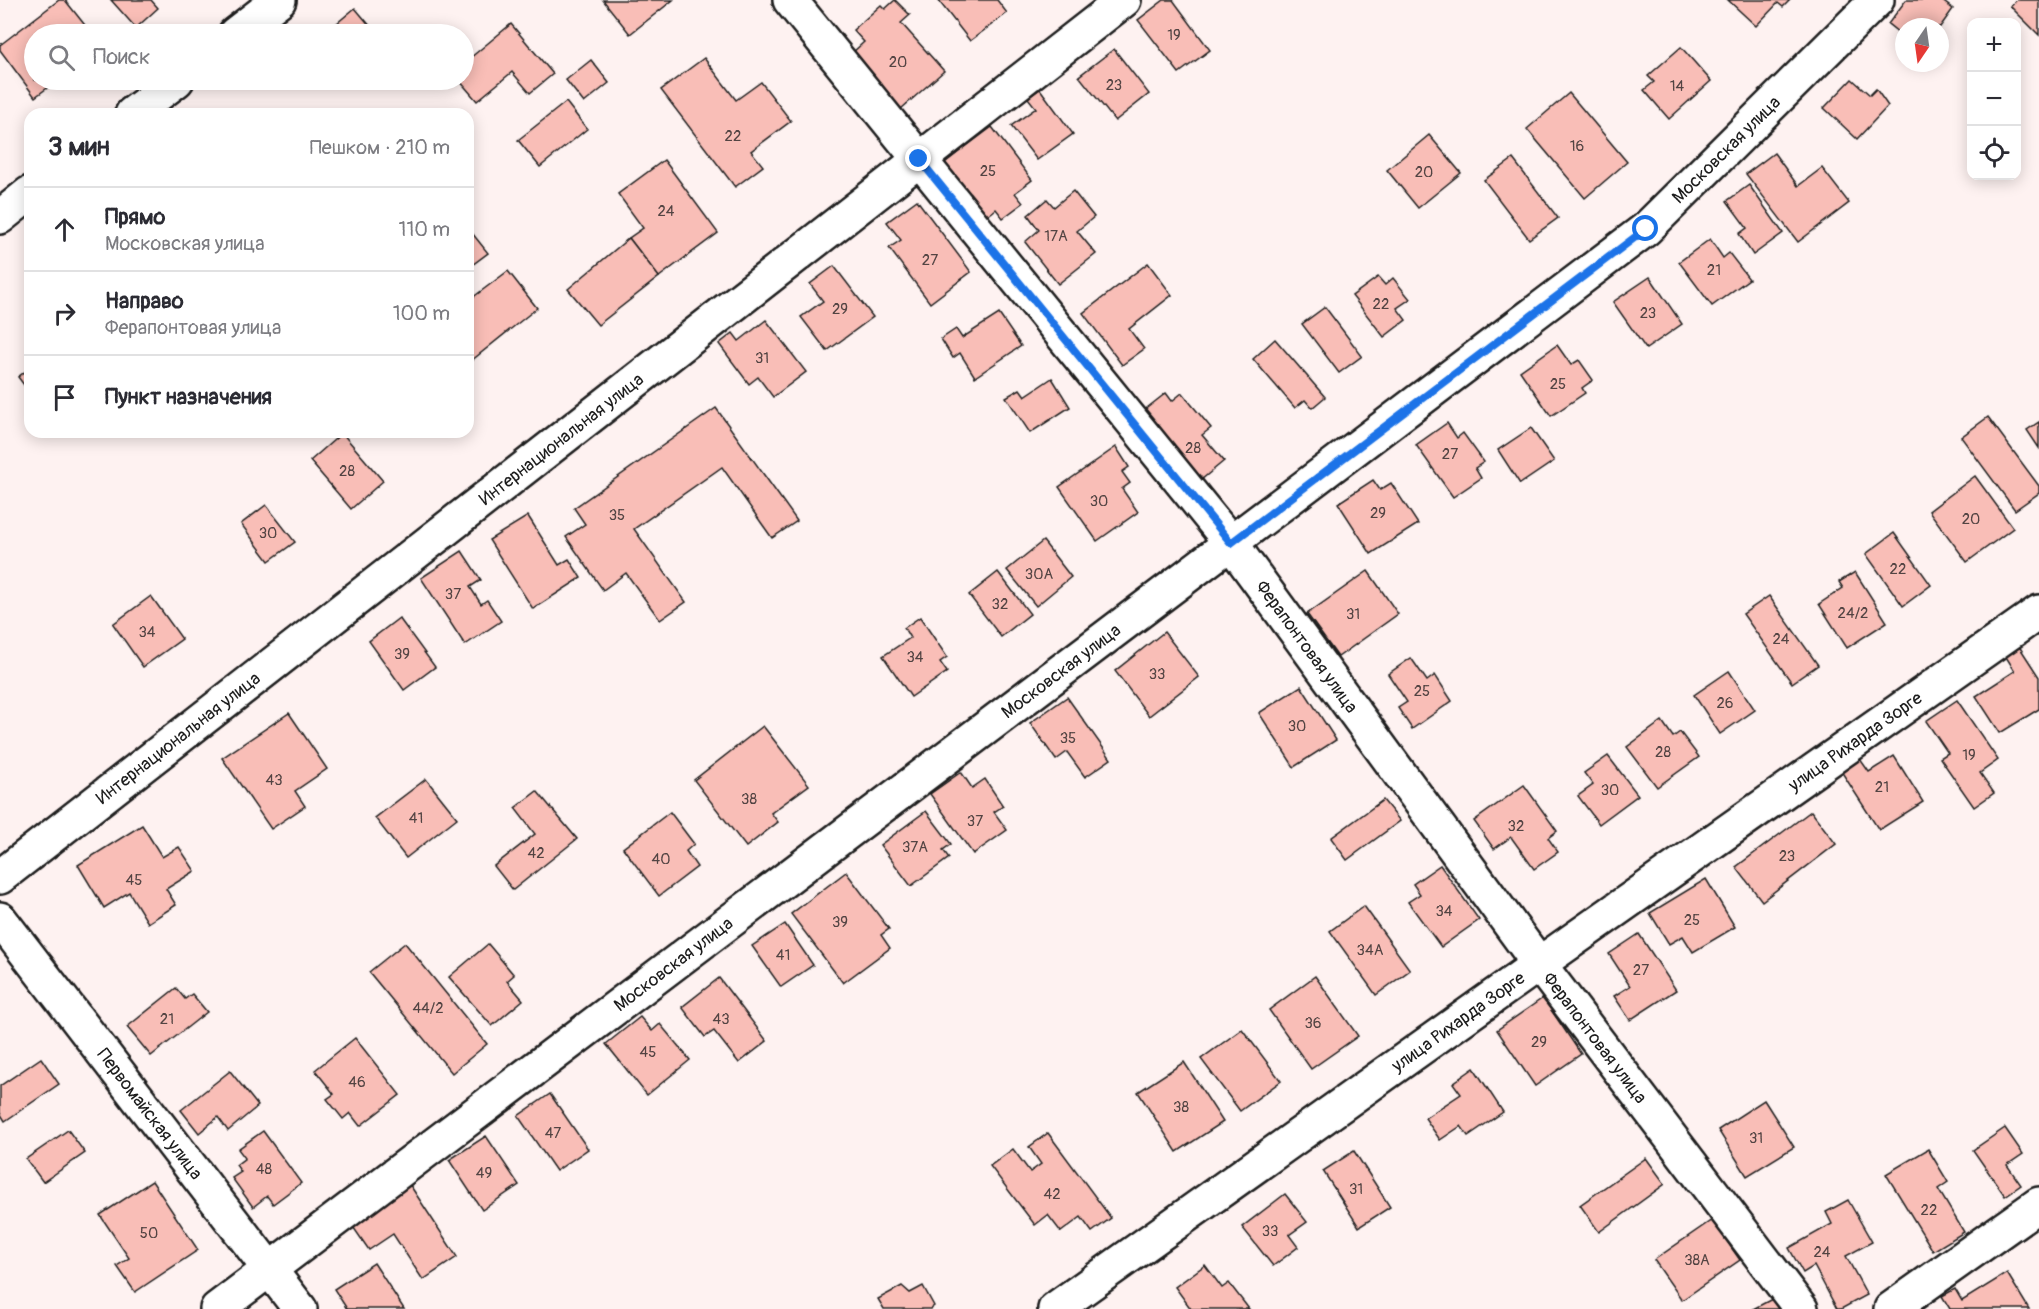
<!DOCTYPE html>
<html lang="ru">
<meta charset="utf-8">
<style>
:root{--surface:#fff;--page:#f2f2f3;--text:#2b2b33;--muted:#7c7c81;--line:#e1e1e2}
body{margin:0;font-family:Pangolin,sans-serif;background:var(--page);color:var(--text)}
.controls{position:absolute;right:18px;top:18px;display:grid;overflow:hidden;border-radius:12px;box-shadow:0 3px 15px #0003}
.controls button{width:54px;height:54px;display:grid;place-items:center;padding:0;border:0;border-bottom:2px solid var(--line);background:var(--surface);color:var(--text);font:30px sans-serif}
.compass{position:absolute;left:1895px;top:18px;width:54px;height:54px;border-radius:50%;background:var(--surface);box-shadow:0 3px 15px #0003;rotate:193deg}
.stop{position:absolute;width:18px;height:18px;margin:-14px;border:4px solid #1a73e8;border-radius:50%;background:#fff}
.stop.end{background:#1a73e8;border-color:#fff;box-shadow:0 2px 6px #0008}
.list{margin:0;padding:0;list-style:none}
h2{display:flex;justify-content:space-between;align-items:center;height:78px;margin:0;padding:0 24px;font-size:26px}
h2 small{font-size:20px;font-weight:400;color:var(--muted)}
.list li{display:grid;grid-template-columns:39px 1fr auto;gap:18px;align-items:center;box-sizing:border-box;height:84px;padding:0 24px;border-top:2px solid var(--line)}
.list b{display:block;font-size:22px;white-space:nowrap}
.list p{margin:0;font-size:20px;white-space:nowrap;color:var(--muted)}
.list em{font-size:20px;font-style:normal;color:var(--muted)}
.icon{flex:none;width:33px;height:33px;fill:none;stroke:currentColor;stroke-width:2;stroke-linecap:round;stroke-linejoin:round}
.map{position:relative;flex:none;width:2039px;height:1309px;overflow:hidden}
.search{position:absolute;background:var(--surface);box-shadow:0 3px 15px #0003;left:24px;top:24px;width:450px;height:66px;display:flex;align-items:center;gap:15px;box-sizing:border-box;padding:0 21px;border-radius:33px;color:var(--muted);font-size:22px}
.panel{position:absolute;background:var(--surface);box-shadow:0 3px 15px #0003;left:24px;top:108px;width:450px;height:330px;border-radius:18px}
.map>svg:first-child{display:block}
</style>
<div class="map">
<svg width="2039" height="1309" viewBox="0 0 2039 1309">
<rect width="100%" height="100%" fill="#fef2f1"/>
<filter id="ink" filterUnits="userSpaceOnUse"><feTurbulence type="fractalNoise" baseFrequency=".0167" numOctaves="2"/><feDisplacementMap in="SourceGraphic" scale="12" xChannelSelector="R" yChannelSelector="G"/><feConvolveMatrix kernelMatrix="1 2 1 2 8 2 1 2 1" color-interpolation-filters="sRGB"/></filter>
<g filter="url(#ink)">
<!-- building -->
<g fill="#f9beb7" stroke="#1c1c1c" stroke-width="1.5">
<polygon points="59,0 65,0 92,34 34,34 34,80 58,80 35,97 0,50 0,45"/>
<polygon points="111,0 151,0 158,8 136,28"/>
<polygon points="603,0 673,0 630,34"/>
<polygon points="895,0 910,15 901,23 944,71 901,109 852,53 864,42 853,30 881,5 885,9"/>
<polygon points="938,0 997,0 1007,13 970,41"/>
<polygon points="1164,0 1173,0 1210,50 1179,73 1138,20"/>
<polygon points="1728,0 1790,0 1783,7 1778,3 1756,26"/>
<polygon points="1906,0 1941,0 1953,9 1940,27 1904,27 1904,37 1888,24"/>
<polygon points="2017,0 2039,0 2039,35 2010,6"/>
<polygon points="355,8 377,34 324,34"/>
<polygon points="511,24 553,74 530,93 512,72 477,101 459,80 464,80 464,63"/>
<polygon points="1681,47 1711,81 1669,119 1644,90 1654,82 1648,76"/>
<polygon points="1114,49 1149,94 1115,121 1079,76"/>
<polygon points="704,58 736,100 761,82 791,121 751,151 763,166 735,187 661,90"/>
<polygon points="591,60 609,83 584,103 566,80"/>
<polygon points="1852,79 1870,95 1876,89 1888,106 1857,139 1824,108"/>
<polygon points="1040,89 1073,134 1037,160 1011,126 1036,108 1028,98"/>
<polygon points="1569,93 1627,162 1585,198 1527,129"/>
<polygon points="566,102 587,129 540,167 518,140"/>
<polygon points="992,127 1032,180 1015,193 1023,203 1003,218 996,209 985,218 944,163"/>
<polygon points="1429,135 1461,173 1418,208 1387,170"/>
<polygon points="1774,153 1798,186 1822,168 1849,203 1798,242 1746,174"/>
<polygon points="1513,159 1558,218 1529,239 1484,180"/>
<polygon points="664,160 718,233 659,277 629,238 643,228 618,194"/>
<polygon points="1749,185 1783,233 1753,255 1739,234 1747,228 1727,201"/>
<polygon points="1073,191 1094,217 1077,231 1096,254 1058,284 1025,242 1039,230 1028,215 1047,199 1054,207"/>
<polygon points="917,200 971,272 930,303 889,248 901,240 887,222"/>
<polygon points="468,228 488,253 468,268"/>
<polygon points="629,238 659,277 598,325 568,289"/>
<polygon points="1710,239 1723,258 1729,253 1749,279 1712,306 1679,262"/>
<polygon points="1148,263 1172,295 1129,329 1144,349 1122,365 1083,313"/>
<polygon points="834,266 873,317 827,351 801,317 823,301 810,284"/>
<polygon points="508,271 537,308 471,361 468,357 468,301"/>
<polygon points="1378,277 1385,285 1393,278 1410,299 1397,308 1406,320 1384,337 1352,296"/>
<polygon points="1650,277 1682,324 1646,349 1613,302"/>
<polygon points="1325,307 1362,356 1339,373 1302,324"/>
<polygon points="999,314 1021,346 975,377 960,353 953,358 941,339 956,329 962,338"/>
<polygon points="766,320 806,372 773,397 758,377 749,384 719,344 733,333 739,341"/>
<polygon points="1275,339 1325,397 1312,408 1305,400 1295,408 1253,359"/>
<polygon points="1557,345 1571,365 1579,360 1593,380 1582,388 1585,393 1551,416 1520,371"/>
<polygon points="30,368 30,393 18,377"/>
<polygon points="1052,378 1070,407 1030,433 1006,397 1020,389 1025,396"/>
<polygon points="1166,393 1172,401 1182,393 1211,428 1202,435 1224,461 1201,480 1143,411"/>
<polygon points="716,408 797,521 772,538 722,467 634,529 686,602 660,620 626,573 603,590 566,537 585,524 574,508"/>
<polygon points="1988,417 2039,486 2039,493 2015,510 1961,437"/>
<polygon points="2039,422 2039,448 2027,430"/>
<polygon points="1447,423 1457,438 1463,433 1484,462 1475,468 1481,478 1453,497 1416,445"/>
<polygon points="1531,428 1554,461 1520,484 1498,450"/>
<polygon points="342,433 383,481 351,509 310,461"/>
<polygon points="1116,447 1129,467 1122,472 1130,483 1122,489 1138,512 1097,541 1059,487"/>
<polygon points="1975,476 2013,528 1967,562 1929,511"/>
<polygon points="1373,480 1380,490 1391,483 1418,524 1371,554 1338,503"/>
<polygon points="266,505 295,542 269,561 241,524"/>
<polygon points="528,516 559,565 569,559 581,578 533,609 489,540"/>
<polygon points="1894,533 1931,585 1903,606 1866,554"/>
<polygon points="1043,541 1071,577 1036,606 1007,570"/>
<polygon points="462,551 481,580 470,587 481,604 487,600 501,621 465,645 421,578"/>
<polygon points="1368,571 1398,614 1338,657 1307,614"/>
<polygon points="998,572 1030,614 1001,637 969,595"/>
<polygon points="1855,572 1887,622 1847,648 1819,604 1843,588 1839,582"/>
<polygon points="151,596 182,639 143,667 113,624"/>
<polygon points="1769,596 1818,665 1792,683 1743,614"/>
<polygon points="920,617 947,657 940,662 947,672 911,697 883,656 910,638 904,628"/>
<polygon points="399,618 435,667 404,690 369,641"/>
<polygon points="1164,632 1199,677 1149,716 1115,671"/>
<polygon points="2015,640 2039,677 2039,709 2000,733 1976,696 2015,671 2001,649"/>
<polygon points="1411,658 1427,681 1435,675 1452,701 1412,729 1398,708 1407,702 1388,674"/>
<polygon points="1729,671 1755,710 1720,734 1694,695"/>
<polygon points="1301,686 1336,740 1294,767 1259,713"/>
<polygon points="1067,697 1111,759 1085,777 1067,752 1056,760 1030,723"/>
<polygon points="1957,700 1998,760 1980,773 1994,793 1974,807 1940,758 1948,753 1926,721"/>
<polygon points="289,713 327,769 295,791 305,806 271,829 222,758"/>
<polygon points="1662,721 1673,737 1680,732 1699,757 1657,787 1627,747"/>
<polygon points="763,726 809,785 771,813 778,822 746,847 694,780"/>
<polygon points="1608,756 1638,795 1599,824 1578,796 1593,785 1584,773"/>
<polygon points="1894,756 1923,802 1879,830 1841,771 1860,759 1869,772"/>
<polygon points="961,772 972,788 985,779 1003,806 994,812 1007,830 973,854 930,794"/>
<polygon points="426,779 457,818 406,858 375,818"/>
<polygon points="1524,785 1557,831 1548,838 1558,852 1534,869 1511,837 1494,849 1474,821"/>
<polygon points="537,791 577,839 513,890 494,866 535,834 515,808"/>
<polygon points="1383,800 1400,821 1347,860 1331,838"/>
<polygon points="926,811 951,844 943,850 949,858 911,886 880,845"/>
<polygon points="1811,811 1836,844 1762,901 1736,867"/>
<polygon points="670,812 694,844 686,851 697,867 659,896 623,848"/>
<polygon points="142,825 162,857 179,847 195,871 166,889 176,905 148,923 129,892 104,908 78,865"/>
<polygon points="1440,865 1479,920 1441,947 1408,902 1420,894 1413,884"/>
<polygon points="846,872 889,929 881,935 890,948 843,983 791,914"/>
<polygon points="1706,879 1735,927 1693,952 1683,936 1669,944 1650,913"/>
<polygon points="1364,906 1410,970 1376,995 1330,931"/>
<polygon points="785,924 813,965 781,987 752,946"/>
<polygon points="1639,934 1676,990 1630,1020 1614,996 1630,986 1609,954"/>
<polygon points="405,943 487,1044 452,1073 369,972"/>
<polygon points="488,944 514,975 507,981 523,1000 492,1026 449,977"/>
<polygon points="1315,976 1358,1036 1311,1069 1269,1010"/>
<polygon points="719,978 767,1041 739,1063 714,1031 705,1037 682,1007"/>
<polygon points="176,988 185,999 192,994 207,1012 151,1056 127,1027"/>
<polygon points="1543,998 1581,1054 1535,1086 1497,1030"/>
<polygon points="640,1017 652,1031 660,1024 690,1060 647,1095 606,1044"/>
<polygon points="1242,1029 1281,1081 1240,1111 1201,1059"/>
<polygon points="355,1038 400,1095 360,1126 350,1113 343,1119 327,1099 334,1094 315,1070"/>
<polygon points="41,1058 59,1084 5,1121 0,1113 0,1086"/>
<polygon points="1184,1062 1223,1122 1177,1152 1138,1092"/>
<polygon points="1474,1068 1503,1112 1468,1136 1461,1126 1440,1140 1425,1118 1461,1094 1453,1083"/>
<polygon points="230,1071 258,1106 228,1131 218,1117 199,1133 181,1110"/>
<polygon points="550,1094 588,1149 556,1171 518,1116"/>
<polygon points="1764,1100 1794,1147 1747,1176 1718,1130"/>
<polygon points="2005,1128 2023,1154 2007,1165 2021,1185 2005,1196 1973,1150"/>
<polygon points="68,1130 85,1153 43,1182 26,1159"/>
<polygon points="263,1131 301,1183 273,1204 267,1196 253,1207 232,1178 241,1172 236,1165 245,1158 238,1149"/>
<polygon points="1048,1133 1111,1218 1092,1232 1081,1217 1061,1232 1048,1215 1035,1225 990,1166 1013,1149 1030,1172 1041,1164 1029,1147"/>
<polygon points="486,1136 519,1185 482,1210 449,1160"/>
<polygon points="1928,1149 1948,1182 1938,1189 1964,1232 1933,1251 1886,1174"/>
<polygon points="1354,1151 1390,1207 1359,1227 1323,1171"/>
<polygon points="1646,1158 1665,1184 1599,1232 1580,1205"/>
<polygon points="152,1181 198,1250 135,1292 117,1266 129,1258 100,1215"/>
<polygon points="408,1182 457,1257 423,1280 393,1234 369,1250 349,1221"/>
<polygon points="1285,1194 1307,1222 1289,1235 1298,1247 1273,1266 1242,1227"/>
<polygon points="1848,1200 1872,1242 1846,1256 1867,1295 1841,1309 1837,1309 1814,1266 1803,1273 1789,1248 1832,1224 1826,1212"/>
<polygon points="1712,1220 1740,1260 1682,1300 1654,1260"/>
<polygon points="374,1263 404,1309 347,1309 334,1289"/>
<polygon points="1205,1265 1222,1288 1229,1283 1249,1309 1191,1309 1175,1287"/>
<polygon points="2007,1273 2029,1309 1950,1309 1942,1296 1955,1289 1962,1301"/>
<polygon points="902,1286 910,1293 923,1286 934,1306 930,1309 884,1309 878,1299"/>
<polygon points="1774,1298 1780,1309 1753,1309"/>
</g>
<g fill="none" stroke-linecap="round" stroke-linejoin="round">
<defs>
<g id="minor">
<path id="s1" d="M 790,0 L 1231,543 L 1539,964 L 1801,1309"/>
<polyline points="235,34 279,0"/>
<polyline points="132,114 177,80"/>
<polyline points="0,217 30,193"/>
<path id="s2" d="M 0,877 L 1124,0"/>
<path id="s3" d="M 0,919 L 300,1309"/>
<path id="s4" d="M 217,1309 L 1646,229 L 1877,0"/>
<path id="s5" d="M 1055,1309 L 1539,964 L 2039,612"/>
<polyline points="1891,1309 2039,1204"/>
</g>
</defs>
<!-- minor casing -->
<use href="#minor" stroke="#1c1c1c" stroke-width="38"/>
<!-- minor -->
<use href="#minor" stroke="#fff" stroke-width="33"/>
</g>
</g>
<g fill="none" stroke-linecap="round" stroke-linejoin="round" filter="url(#ink)">
<!-- route -->
<polyline stroke="#1a73e8" stroke-width="8" points="919,159 1231,543 1646,229"/>
</g>
<g text-anchor="middle" dominant-baseline="central" stroke-width="4.5" stroke-linejoin="round" paint-order="stroke">
<!-- number labels -->
<g font-size="15" fill="#534443">
<text x="1174" y="35">19</text>
<text x="898" y="62">20</text>
<text x="1114" y="85">23</text>
<text x="1677" y="86">14</text>
<text x="733" y="136">22</text>
<text x="1577" y="146">16</text>
<text x="988" y="171">25</text>
<text x="1424" y="172">20</text>
<text x="666" y="211">24</text>
<text x="1056" y="236">17А</text>
<text x="930" y="260">27</text>
<text x="1714" y="270">21</text>
<text x="1381" y="304">22</text>
<text x="840" y="309">29</text>
<text x="1648" y="313">23</text>
<text x="762" y="358">31</text>
<text x="1558" y="384">25</text>
<text x="1193" y="448">28</text>
<text x="1450" y="454">27</text>
<text x="347" y="471">28</text>
<text x="1099" y="501">30</text>
<text x="1378" y="513">29</text>
<text x="617" y="515">35</text>
<text x="1971" y="519">20</text>
<text x="268" y="533">30</text>
<text x="1898" y="569">22</text>
<text x="1039" y="574">30А</text>
<text x="453" y="594">37</text>
<text x="1000" y="604">32</text>
<text x="1853" y="613">24/2</text>
<text x="1353" y="614">31</text>
<text x="147" y="632">34</text>
<text x="1781" y="639">24</text>
<text x="402" y="654">39</text>
<text x="915" y="657">34</text>
<text x="1157" y="674">33</text>
<text x="1422" y="691">25</text>
<text x="1725" y="703">26</text>
<text x="1297" y="726">30</text>
<text x="1068" y="738">35</text>
<text x="1663" y="752">28</text>
<text x="1969" y="755">19</text>
<text x="274" y="780">43</text>
<text x="1882" y="787">21</text>
<text x="1610" y="790">30</text>
<text x="749" y="799">38</text>
<text x="416" y="818">41</text>
<text x="975" y="821">37</text>
<text x="1516" y="826">32</text>
<text x="915" y="847">37А</text>
<text x="536" y="853">42</text>
<text x="1787" y="856">23</text>
<text x="661" y="859">40</text>
<text x="134" y="880">45</text>
<text x="1444" y="911">34</text>
<text x="1692" y="920">25</text>
<text x="840" y="922">39</text>
<text x="1370" y="950">34А</text>
<text x="783" y="955">41</text>
<text x="1641" y="970">27</text>
<text x="428" y="1008">44/2</text>
<text x="167" y="1019">21</text>
<text x="721" y="1019">43</text>
<text x="1313" y="1023">36</text>
<text x="1539" y="1042">29</text>
<text x="648" y="1052">45</text>
<text x="357" y="1082">46</text>
<text x="1181" y="1107">38</text>
<text x="553" y="1133">47</text>
<text x="1756" y="1138">31</text>
<text x="264" y="1169">48</text>
<text x="484" y="1173">49</text>
<text x="1356" y="1189">31</text>
<text x="1052" y="1194">42</text>
<text x="1929" y="1210">22</text>
<text x="1270" y="1231">33</text>
<text x="149" y="1233">50</text>
<text x="1822" y="1252">24</text>
<text x="1697" y="1260">38А</text>
</g>
<!-- street labels -->
<g font-size="18" fill="#1c1c1c" stroke="#fff">
<text stroke="none"><textPath href="#s4" startOffset="1904">Московская улица</textPath></text>
<text stroke="none"><textPath href="#s2" startOffset="712">Интернациональная улица</textPath></text>
<text stroke="none"><textPath href="#s1" startOffset="828">Ферапонтовая улица</textPath></text>
<text stroke="none"><textPath href="#s4" startOffset="1058">Московская улица</textPath></text>
<text stroke="none"><textPath href="#s2" startOffset="226">Интернациональная улица</textPath></text>
<text stroke="none"><textPath href="#s5" startOffset="981">улица Рихарда Зорге</textPath></text>
<text stroke="none"><textPath href="#s4" startOffset="572">Московская улица</textPath></text>
<text stroke="none"><textPath href="#s5" startOffset="495">улица Рихарда Зорге</textPath></text>
<text stroke="none"><textPath href="#s1" startOffset="1314">Ферапонтовая улица</textPath></text>
<text stroke="none"><textPath href="#s3" startOffset="246">Первомайская улица</textPath></text>
</g>
</g>
</svg>
<div class="controls">
<button>+</button>
<button>−</button>
<button><svg class="icon" aria-label="locate" viewBox="0 0 24 24"><circle cx="12" cy="12" r="6"/><path d="M12 2v4M12 18v4M2 12h4M18 12h4"/></svg></button>
</div>
<svg class="compass" viewBox="-18 -18 36 36"><path d="M0-13l5 13h-10z" fill="#e53935"/><path d="M0 13l5-13h-10z" fill="#7c7c81"/></svg>
<div class="stop" style="left:1646px;top:229px"></div>
<div class="stop end" style="left:919px;top:159px"></div>
<div class="search"><svg class="icon" aria-label="search" viewBox="0 0 24 24"><circle cx="10" cy="10" r="6"/><path d="M15 15l6 6"/></svg>Поиск</div>
<section class="panel">
<h2>3 мин<small>Пешком · 210 m</small></h2>
<ul class="list">
<li><svg class="icon" aria-label="ahead" viewBox="0 0 24 24"><path d="M12 20V5M6 11l6-6 6 6"/></svg><div><b>Прямо</b><p>Московская улица</p></div><em>110 m</em></li>
<li><svg class="icon" aria-label="right" viewBox="0 0 24 24"><path d="M7 20v-9h11M14 6l5 5-5 5"/></svg><div><b>Направо</b><p>Ферапонтовая улица</p></div><em>100 m</em></li>
<li><svg class="icon" aria-label="arrive" viewBox="0 0 24 24"><path d="M6 21V4h12l-3 4 3 4H6"/></svg><div><b>Пункт назначения</b></div></li>
</ul>
</section>
</div>
